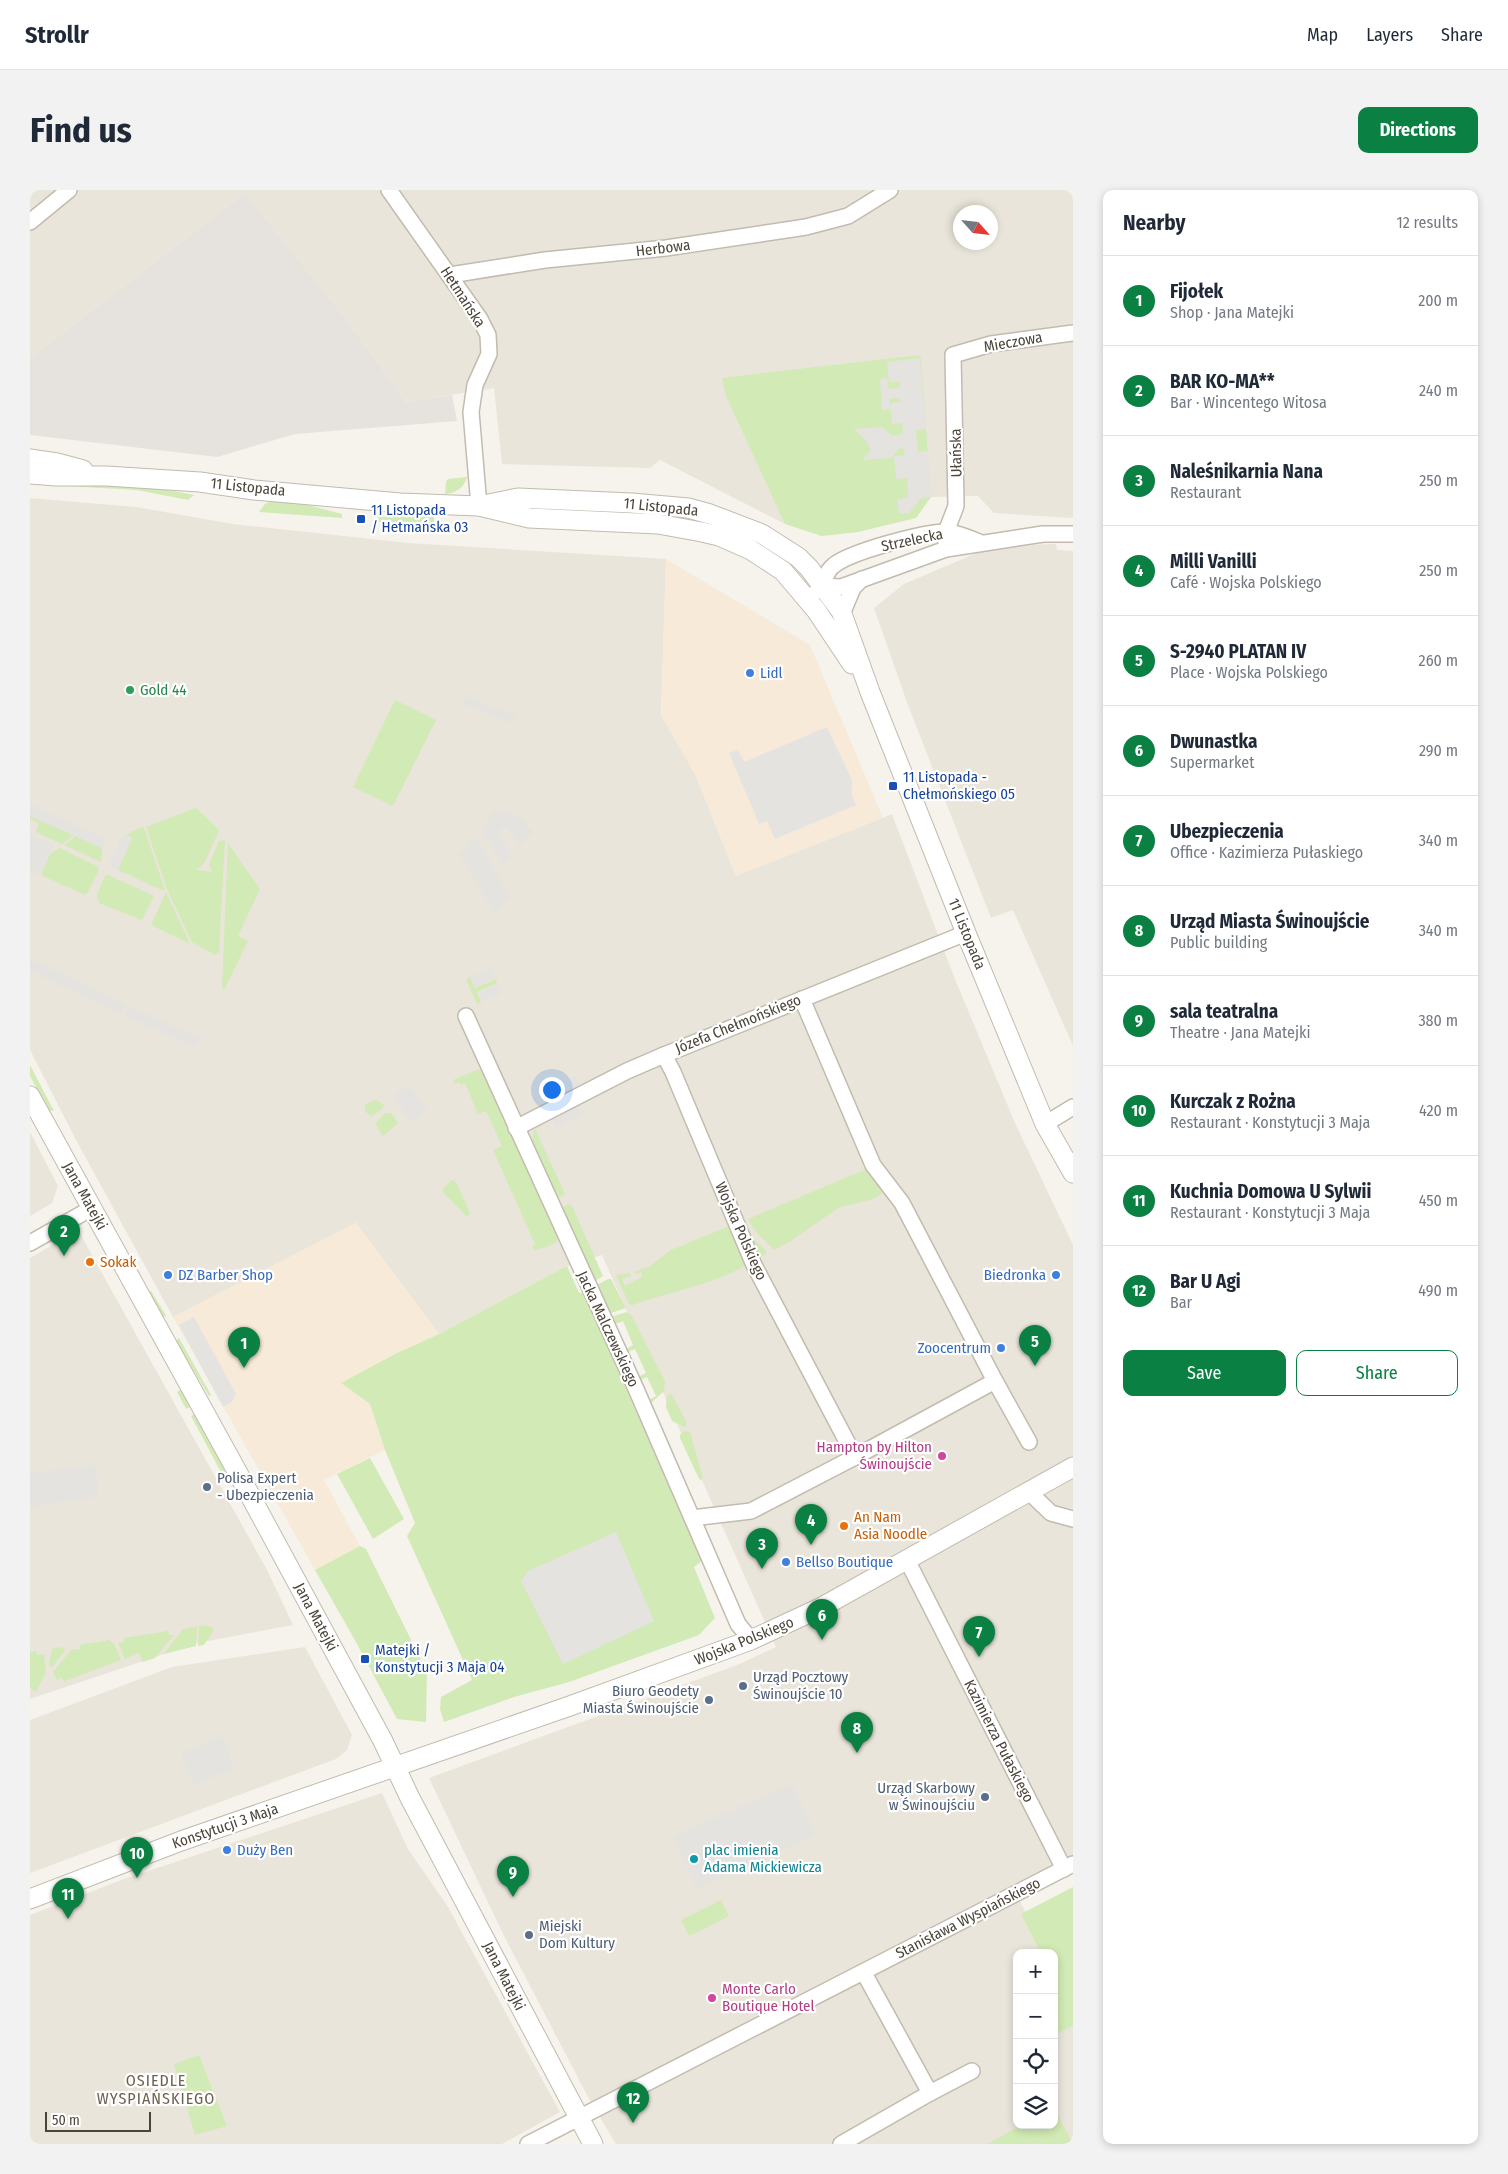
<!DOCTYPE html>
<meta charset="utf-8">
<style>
:root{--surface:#fff;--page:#f2f2f3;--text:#1f2937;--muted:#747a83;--line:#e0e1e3;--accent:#0b8043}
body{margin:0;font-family:"Fira Sans Condensed",sans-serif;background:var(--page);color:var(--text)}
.controls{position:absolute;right:15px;bottom:15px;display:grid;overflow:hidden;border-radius:10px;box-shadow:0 2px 8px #0003}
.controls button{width:45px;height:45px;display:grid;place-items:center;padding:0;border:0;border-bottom:1px solid var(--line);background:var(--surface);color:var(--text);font:25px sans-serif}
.compass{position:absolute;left:923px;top:15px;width:45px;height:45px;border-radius:50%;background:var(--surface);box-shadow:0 2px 8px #0003;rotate:117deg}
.scale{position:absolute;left:15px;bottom:12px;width:106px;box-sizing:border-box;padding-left:5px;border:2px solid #4b4439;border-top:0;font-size:14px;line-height:18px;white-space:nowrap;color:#4b4439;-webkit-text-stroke:4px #fff;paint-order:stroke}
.you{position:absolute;left:521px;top:899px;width:18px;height:18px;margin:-12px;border:4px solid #fff;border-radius:50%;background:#1a73e8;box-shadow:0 0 0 8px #1a73e833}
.badge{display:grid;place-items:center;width:32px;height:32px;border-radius:50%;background:var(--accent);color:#fff;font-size:16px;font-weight:700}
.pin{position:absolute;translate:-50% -41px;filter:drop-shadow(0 1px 2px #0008)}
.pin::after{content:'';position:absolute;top:26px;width:18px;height:15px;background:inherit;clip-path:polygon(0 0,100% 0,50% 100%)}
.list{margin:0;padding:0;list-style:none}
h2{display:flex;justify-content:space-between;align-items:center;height:65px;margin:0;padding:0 20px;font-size:21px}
h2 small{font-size:16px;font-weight:400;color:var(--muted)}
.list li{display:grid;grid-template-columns:32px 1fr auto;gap:15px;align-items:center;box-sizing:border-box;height:90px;padding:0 20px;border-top:1px solid var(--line)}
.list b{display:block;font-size:19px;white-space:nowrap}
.list p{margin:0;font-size:16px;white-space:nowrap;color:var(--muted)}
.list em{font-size:16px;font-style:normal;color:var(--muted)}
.actions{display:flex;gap:10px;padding:15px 20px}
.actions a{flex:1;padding:11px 0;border:1px solid var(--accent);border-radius:10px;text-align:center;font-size:18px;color:var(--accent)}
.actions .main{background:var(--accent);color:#fff}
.icon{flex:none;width:28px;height:28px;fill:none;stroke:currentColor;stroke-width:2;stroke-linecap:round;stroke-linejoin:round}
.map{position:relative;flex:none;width:1043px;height:1954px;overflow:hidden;border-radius:10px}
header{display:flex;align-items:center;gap:30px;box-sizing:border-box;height:70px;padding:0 25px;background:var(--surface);border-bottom:1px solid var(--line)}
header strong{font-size:24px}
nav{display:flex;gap:28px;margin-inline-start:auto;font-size:18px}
.intro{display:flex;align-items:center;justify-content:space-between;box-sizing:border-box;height:120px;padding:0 30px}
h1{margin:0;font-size:35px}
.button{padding:12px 22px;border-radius:10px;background:var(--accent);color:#fff;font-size:18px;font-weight:700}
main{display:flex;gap:30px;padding:0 30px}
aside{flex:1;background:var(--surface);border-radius:10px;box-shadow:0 2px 8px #0003}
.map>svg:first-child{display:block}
</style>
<header>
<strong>Strollr</strong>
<nav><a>Map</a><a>Layers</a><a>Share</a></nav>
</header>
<div class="intro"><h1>Find us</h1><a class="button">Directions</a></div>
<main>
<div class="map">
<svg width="1043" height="1954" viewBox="0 0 1043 1954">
<rect width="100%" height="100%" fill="#f6f3ec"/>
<!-- residential -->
<g fill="#eae5da" fill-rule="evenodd">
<path d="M 0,0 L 1043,0 L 1043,328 L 964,323 L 948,306 L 901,307 L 792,346 L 755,334 L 630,270 L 620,278 L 472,274 L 464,198 L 376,212 L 315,128 L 215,3 L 0,168 ZM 931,22 L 961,22 L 961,52 L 931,52 Z"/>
<polygon points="0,308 106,317 203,334 378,353 636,369 631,525 666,586 706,686 862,624 925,789 985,933 1043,1055 1043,1678 989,1710 1018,1763 987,1763 987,1935 1024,1935 1024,1775 1043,1810 1043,1954 586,1954 558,1907 473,1744 399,1588 707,1475 746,1457 572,1065 537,1076 409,1144 326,1033 143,1127 46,950 0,860"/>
<polygon points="1026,354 1027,360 1043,361 1043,856 983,720 961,728 878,515 844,418 874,394 963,356"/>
<polygon points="0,942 28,996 22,1013 0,1026"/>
<polygon points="48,1040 237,1380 263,1435 167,1453 0,1509 0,1068"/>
<polygon points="275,1457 322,1545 317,1560 306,1569 0,1683 0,1530 142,1477"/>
<polygon points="352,1603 378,1659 418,1717 530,1922 472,1954 0,1954 0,1725 94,1689"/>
</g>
<!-- commercial -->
<g fill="#f7ead8">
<polygon points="636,369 780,455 853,628 706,686 666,586 631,525"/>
<polygon points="326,1033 409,1144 365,1164 311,1193 340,1214 355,1260 294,1290 330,1356 285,1380 143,1127"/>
</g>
<!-- industrial -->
<polygon fill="#e6e2dd" points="215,3 315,128 376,212 422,205 427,231 265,244 187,267 0,245 0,168"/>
<!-- green -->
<g fill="#d2eab5">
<polygon points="889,165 891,169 901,307 886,328 828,342 792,346 755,334 696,206 692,188"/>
<path d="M 437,287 C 434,298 426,303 415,304 L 416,292 L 418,289 Z"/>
<polygon points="0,289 123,297 164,305 158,310 107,300 0,294"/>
<polygon points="242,311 274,314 312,324 312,328 229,322 235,314"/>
<polygon points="388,325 404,327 404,332 401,334 347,332 348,327"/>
<polygon points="365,510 406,530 363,616 323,597"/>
<polygon points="166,618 189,640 175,672 167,680 182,682 179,674 189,651 195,650 189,762 185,765 162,752 137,699 116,637"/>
<polygon points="0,626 44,645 32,654 6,642 9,633 0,629"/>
<polygon points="113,637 114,638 135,700 132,700 88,680 102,648 96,645 97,644"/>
<polygon points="46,646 72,658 71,672 34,655"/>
<polygon points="198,653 230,699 208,746 218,751 194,800 192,796"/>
<polygon points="30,658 67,676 69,680 58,702 55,705 11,685 20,664"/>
<polygon points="76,684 124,706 112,730 69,713 67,704"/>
<polygon points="136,702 160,754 121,735"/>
<polygon points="440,787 445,798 466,789 467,793 447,802 451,813 447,814 436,790"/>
<polygon points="0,875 24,921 18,920 0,886"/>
<polygon points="449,879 453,880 528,1046 526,1052 517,1057 504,1060 502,1056 505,1054 463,960 472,956 456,921 448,924 435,893 431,895 429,892 425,894 423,890"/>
<polygon points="346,910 354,915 352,919 341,927 335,921 335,914"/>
<polygon points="355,923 361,923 368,933 353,946 345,934"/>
<path d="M 505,939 L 535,1004 L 526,1009 C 518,993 495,955 505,939 Z"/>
<path d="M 841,977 L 857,1000 L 843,1009 L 808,1018 L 761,1051 L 744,1060 C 733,1048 726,1045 718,1029 Z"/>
<polygon points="422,990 426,992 440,1023 439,1025 436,1026 413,1002 413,998"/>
<polygon points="539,1014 542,1016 573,1086 563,1092 530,1018"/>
<path d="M 702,1035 L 718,1074 C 684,1095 640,1101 603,1115 L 599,1114 L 586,1085 L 601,1083 L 601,1086 L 592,1089 L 595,1096 L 612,1087 L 611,1082 L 606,1084 L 605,1082 L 620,1076 L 641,1060 Z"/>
<polygon points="720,1045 737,1062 735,1065 728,1066"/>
<polygon points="537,1076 549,1103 553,1102 672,1371 664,1377 685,1428 669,1445 539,1492 484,1507 414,1532 410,1519 411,1507 442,1490 377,1346 385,1333 355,1260 340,1214 311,1193 365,1164 409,1144"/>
<polygon points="578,1089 581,1089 596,1118 578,1124 565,1096"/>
<polygon points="121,1101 137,1127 131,1125 119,1102"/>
<polygon points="597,1122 601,1125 635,1191 634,1201 619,1215 617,1211 626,1206 617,1187 608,1191 606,1188 616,1183 605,1159 596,1163 594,1160 603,1155 593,1131 583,1135 580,1127"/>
<polygon points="149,1148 181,1205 179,1206 146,1151"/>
<polygon points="152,1199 160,1217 156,1219 147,1202"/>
<polygon points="641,1203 656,1231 657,1234 654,1237 642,1231 636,1217 637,1206"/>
<polygon points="164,1224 189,1265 195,1282 192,1284 161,1226"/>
<polygon points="654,1241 660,1242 673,1288 671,1290 669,1289 650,1248 650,1245"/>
<polygon points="340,1268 374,1329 343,1349 307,1284"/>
<polygon points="330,1356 336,1359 397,1482 396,1532 367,1529 326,1452 285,1380"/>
<polygon points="175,1435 183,1438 183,1441 174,1455 168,1456 169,1436"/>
<polygon points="167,1437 166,1456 134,1464 153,1439"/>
<polygon points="138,1441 139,1445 144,1445 125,1468 113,1472 109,1463 95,1469 88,1453 95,1452 94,1448"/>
<polygon points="79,1450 84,1454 91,1470 35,1491 36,1495 32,1488 27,1490 23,1482 41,1460 50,1459 50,1455"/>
<polygon points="33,1457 35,1461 22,1477 19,1474 22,1459"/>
<polygon points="6,1461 7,1465 14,1464 16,1483 6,1501 2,1500 0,1496 0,1462"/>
<polygon points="1043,1697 1043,1836 1024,1845 1024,1763 1011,1763 991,1724"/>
<polygon points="691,1710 699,1726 659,1746 651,1730"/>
<polygon points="169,1865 197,1936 165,1945 144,1874"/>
<polygon points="1024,1918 1043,1954 957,1954 991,1935 1024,1935"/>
</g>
<!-- parking -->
<g fill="#e5e3e0">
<polygon points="890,168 896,239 886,240 888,262 898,261 901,307 891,308 879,323 869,324 867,309 878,308 877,288 866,289 864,266 875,265 874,260 870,258 861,268 832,270 841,260 833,247 823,239 852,237 862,246 872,244 873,241 872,233 862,234 860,213 871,212 871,211 867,208 859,209 860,219 852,220 850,189 857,188 858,199 867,198 870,196 869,192 859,192 857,172"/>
<polygon points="436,506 486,526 483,534 433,514"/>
<polygon points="797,537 822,590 822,606 826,615 745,649 737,631 729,634 699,563 708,560 714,572"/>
<polygon points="0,614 76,649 72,658 0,626"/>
<polygon points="464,620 490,627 503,642 490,655 476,637 468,642 481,664 472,675 452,639"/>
<polygon points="93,644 102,648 88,680 79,675"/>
<polygon points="0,645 24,655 11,685 0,681"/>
<polygon points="446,648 480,707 471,712 473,716 464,722 429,663 438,658 436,654"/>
<polygon points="0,769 95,814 90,824 0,781"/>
<polygon points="461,778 465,788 445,797 441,787"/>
<polygon points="468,794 472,803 452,812 448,803"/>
<polygon points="99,816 173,849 163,857 94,825"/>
<polygon points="452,850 460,855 471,879 481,902 480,911"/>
<polygon points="545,886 550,897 517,914 511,903"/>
<polygon points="379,895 397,920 381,932 363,907"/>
<polygon points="550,914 554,923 526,938 521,928"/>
<polygon points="164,1127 206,1204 202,1212 193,1217 149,1135"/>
<polygon points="66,1275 68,1305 60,1308 0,1317 0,1283"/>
<polygon points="586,1342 624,1431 533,1474 491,1391 498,1381"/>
<polygon points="193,1546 204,1578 165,1595 151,1563"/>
<polygon points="762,1594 786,1644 667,1699 643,1646"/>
</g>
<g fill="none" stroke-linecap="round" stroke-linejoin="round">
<defs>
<g id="minor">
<polyline points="359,0 450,129 458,145 459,164 445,195 441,222 449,316"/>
<polyline points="0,32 39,0"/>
<polyline points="420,85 515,70 636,58 776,37 818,26 860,0"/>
<polyline points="916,359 916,342 926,316 923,165 961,154 1043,143"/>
<polyline points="793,396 811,397 916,359 1013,344 1043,344"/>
<path d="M 787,401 C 797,394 793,384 803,376 C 819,362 894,342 916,342 C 926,342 939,348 949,352"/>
<polyline points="812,424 823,398 832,389"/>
<polyline points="772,809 843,975 872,1013 965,1191 999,1252"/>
<polyline points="436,826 606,1199 708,1434 721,1450"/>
<polyline points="634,865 643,882 724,1075 825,1267 965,1191"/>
<polyline points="1015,934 1043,917"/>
<polyline points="486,938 597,881 634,865 936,743"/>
<polyline points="0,1053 62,1018"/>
<polyline points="999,1302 1021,1323 1043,1329"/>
<polyline points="662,1328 721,1321 825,1267"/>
<polyline points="877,1370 1034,1679"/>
<polyline points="900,1903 942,1881"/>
<polyline points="498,1954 1043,1674"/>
<polyline points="811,1954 900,1903 834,1783"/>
</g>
<g id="tertiary">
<polyline points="0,269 27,273 53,280"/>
<polyline points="0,284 26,286 76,286 170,292 224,300 370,313 449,316 499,328 628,334 672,342 689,346 721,360 753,381 786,420 822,474"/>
<polyline points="449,316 488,308 602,313 658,318 680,324 732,344 768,367 779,378 811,421 840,502 936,743 1015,934 1043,983"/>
<polyline points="0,906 203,1274 353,1551 380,1608 563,1954"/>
<polyline points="0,1709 151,1651 537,1517 721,1450 792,1417 1043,1277"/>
</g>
</defs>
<!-- minor casing -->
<use href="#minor" stroke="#c2bbae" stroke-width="18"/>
<!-- tertiary casing -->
<use href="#tertiary" stroke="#c2bbae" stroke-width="21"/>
<!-- minor -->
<use href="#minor" stroke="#fff" stroke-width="15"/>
<!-- tertiary -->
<use href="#tertiary" stroke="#fff" stroke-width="19"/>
</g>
<!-- markers -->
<g fill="#1a4fb4" stroke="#fff" stroke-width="2">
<rect x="326" y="324" width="10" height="10" rx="2.5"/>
<rect x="858" y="591" width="10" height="10" rx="2.5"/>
<rect x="330" y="1464" width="10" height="10" rx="2.5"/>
</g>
<g fill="#3f7fe0" stroke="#fff" stroke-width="2">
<circle cx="720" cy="483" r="5"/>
<circle cx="138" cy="1085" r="5"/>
<circle cx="1026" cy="1085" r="5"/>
<circle cx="971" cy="1158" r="5"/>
<circle cx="756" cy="1372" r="5"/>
<circle cx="197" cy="1660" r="5"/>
</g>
<circle fill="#2e9e5b" stroke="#fff" stroke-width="2" cx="100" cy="500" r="5"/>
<g fill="#e8710a" stroke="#fff" stroke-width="2">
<circle cx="60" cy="1072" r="5"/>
<circle cx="814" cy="1336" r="5"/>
</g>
<g fill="#d1479c" stroke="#fff" stroke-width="2">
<circle cx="912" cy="1266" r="5"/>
<circle cx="682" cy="1808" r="5"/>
</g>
<g fill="#5c6f8a" stroke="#fff" stroke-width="2">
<circle cx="177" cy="1297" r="5"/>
<circle cx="713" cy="1496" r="5"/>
<circle cx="679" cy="1510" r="5"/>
<circle cx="955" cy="1607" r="5"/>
<circle cx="499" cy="1745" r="5"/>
</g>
<circle fill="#0f9aa8" stroke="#fff" stroke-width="2" cx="664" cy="1669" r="5"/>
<g text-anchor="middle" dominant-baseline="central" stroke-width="4.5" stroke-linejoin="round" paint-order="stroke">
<!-- street labels -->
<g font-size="15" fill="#4b4439" stroke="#fff">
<text transform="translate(633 58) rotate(-7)">Herbowa</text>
<text transform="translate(433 107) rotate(57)">Hetmańska</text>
<text transform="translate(983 152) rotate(-10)">Mieczowa</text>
<text transform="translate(926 263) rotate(-91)">Ułańska</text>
<text transform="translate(218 297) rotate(6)">11 Listopada</text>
<text transform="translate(631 317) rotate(6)">11 Listopada</text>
<text transform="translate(882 350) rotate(-12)">Strzelecka</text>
<text transform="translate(937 744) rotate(68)">11 Listopada</text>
<text transform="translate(708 834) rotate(-22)">Józefa Chełmońskiego</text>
<text transform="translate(55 1006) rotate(61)">Jana Matejki</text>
<text transform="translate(711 1041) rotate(66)">Wojska Polskiego</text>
<text transform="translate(578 1139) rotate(65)">Jacka Malczewskiego</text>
<text transform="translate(286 1427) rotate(62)">Jana Matejki</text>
<text transform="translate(714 1451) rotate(-22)">Wojska Polskiego</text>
<text transform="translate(969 1551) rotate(63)">Kazimierza Pułaskiego</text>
<text transform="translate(195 1636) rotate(-19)">Konstytucji 3 Maja</text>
<text transform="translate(938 1728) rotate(-27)">Stanisława Wyspiańskiego</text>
<text transform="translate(474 1786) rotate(63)">Jana Matejki</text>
</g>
<!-- transit labels -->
<g font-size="15" fill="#164399" stroke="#fff" text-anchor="start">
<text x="341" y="320">11 Listopada<tspan x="341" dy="17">/ Hetmańska 03</tspan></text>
<text x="873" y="587">11 Listopada -<tspan x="873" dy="17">Chełmońskiego 05</tspan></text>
<text x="345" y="1460">Matejki /<tspan x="345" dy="17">Konstytucji 3 Maja 04</tspan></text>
</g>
<!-- shop labels -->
<g font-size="15" fill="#366cbe" stroke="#fff" text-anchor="start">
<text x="730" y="483">Lidl</text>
<text x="148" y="1085">DZ Barber Shop</text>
<text x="1016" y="1085" text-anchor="end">Biedronka</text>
<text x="961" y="1158" text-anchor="end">Zoocentrum</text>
<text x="766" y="1372">Bellso Boutique</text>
<text x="207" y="1660">Duży Ben</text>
</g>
<!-- leisure labels -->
<g font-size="15" fill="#27864d" stroke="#fff" text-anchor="start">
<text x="110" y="500">Gold 44</text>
</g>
<!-- food labels -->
<g font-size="15" fill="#c56008" stroke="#fff" text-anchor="start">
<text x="70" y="1072">Sokak</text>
<text x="824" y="1327">An Nam<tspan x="824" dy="17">Asia Noodle</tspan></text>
</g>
<!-- hotel labels -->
<g font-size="15" fill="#b23c85" stroke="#fff" text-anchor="end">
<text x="902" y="1257">Hampton by Hilton<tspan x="902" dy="17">Świnoujście</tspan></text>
<text x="692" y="1799" text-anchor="start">Monte Carlo<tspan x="692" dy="17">Boutique Hotel</tspan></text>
</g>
<!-- service labels -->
<g font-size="15" fill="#4e5e75" stroke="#fff" text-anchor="start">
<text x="187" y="1288">Polisa Expert<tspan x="187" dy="17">- Ubezpieczenia</tspan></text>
<text x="723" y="1487">Urząd Pocztowy<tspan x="723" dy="17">Świnoujście 10</tspan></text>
<text x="669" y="1501" text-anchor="end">Biuro Geodety<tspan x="669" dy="17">Miasta Świnoujście</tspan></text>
<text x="945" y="1598" text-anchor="end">Urząd Skarbowy<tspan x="945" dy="17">w Świnoujściu</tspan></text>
<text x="509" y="1736">Miejski<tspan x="509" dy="17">Dom Kultury</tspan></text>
</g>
<!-- culture labels -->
<g font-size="15" fill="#0d838f" stroke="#fff" text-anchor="start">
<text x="674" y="1660">plac imienia<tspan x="674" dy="17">Adama Mickiewicza</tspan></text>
</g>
<!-- neighbourhood labels -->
<g font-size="16" letter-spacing="1" fill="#6e6250" stroke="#fff">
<text x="126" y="1890">OSIEDLE<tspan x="126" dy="18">WYSPIAŃSKIEGO</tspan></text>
</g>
</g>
</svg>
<div class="controls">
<button>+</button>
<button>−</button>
<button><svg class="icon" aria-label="locate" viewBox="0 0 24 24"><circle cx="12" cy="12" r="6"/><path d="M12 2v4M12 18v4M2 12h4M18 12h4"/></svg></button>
<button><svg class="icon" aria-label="layers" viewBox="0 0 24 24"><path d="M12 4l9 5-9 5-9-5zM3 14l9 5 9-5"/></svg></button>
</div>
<svg class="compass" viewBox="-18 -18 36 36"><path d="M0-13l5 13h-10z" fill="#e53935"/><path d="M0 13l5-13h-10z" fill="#747a83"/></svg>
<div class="scale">50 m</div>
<div class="you"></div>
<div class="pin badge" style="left:214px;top:1178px">1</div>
<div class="pin badge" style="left:34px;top:1066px">2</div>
<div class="pin badge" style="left:732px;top:1379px">3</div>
<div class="pin badge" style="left:781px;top:1355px">4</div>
<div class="pin badge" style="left:1005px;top:1176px">5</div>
<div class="pin badge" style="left:792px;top:1450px">6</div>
<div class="pin badge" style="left:949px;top:1467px">7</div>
<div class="pin badge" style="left:827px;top:1563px">8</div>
<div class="pin badge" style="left:483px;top:1707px">9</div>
<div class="pin badge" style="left:107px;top:1688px">10</div>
<div class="pin badge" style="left:38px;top:1729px">11</div>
<div class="pin badge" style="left:603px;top:1933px">12</div>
</div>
<aside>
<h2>Nearby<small>12 results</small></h2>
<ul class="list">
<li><span class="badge">1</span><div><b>Fijołek</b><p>Shop · Jana Matejki</p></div><em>200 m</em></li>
<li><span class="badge">2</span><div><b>BAR KO-MA**</b><p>Bar · Wincentego Witosa</p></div><em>240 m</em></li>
<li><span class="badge">3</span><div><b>Naleśnikarnia Nana</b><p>Restaurant</p></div><em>250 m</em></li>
<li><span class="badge">4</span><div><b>Milli Vanilli</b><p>Café · Wojska Polskiego</p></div><em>250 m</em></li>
<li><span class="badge">5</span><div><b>S-2940 PLATAN IV</b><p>Place · Wojska Polskiego</p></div><em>260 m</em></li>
<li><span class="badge">6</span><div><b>Dwunastka</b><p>Supermarket</p></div><em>290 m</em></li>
<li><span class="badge">7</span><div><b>Ubezpieczenia</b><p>Office · Kazimierza Pułaskiego</p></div><em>340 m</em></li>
<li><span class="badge">8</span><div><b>Urząd Miasta Świnoujście</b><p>Public building</p></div><em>340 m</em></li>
<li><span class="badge">9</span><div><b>sala teatralna</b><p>Theatre · Jana Matejki</p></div><em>380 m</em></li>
<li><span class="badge">10</span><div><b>Kurczak z Rożna</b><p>Restaurant · Konstytucji 3 Maja</p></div><em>420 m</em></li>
<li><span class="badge">11</span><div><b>Kuchnia Domowa U Sylwii</b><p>Restaurant · Konstytucji 3 Maja</p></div><em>450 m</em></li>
<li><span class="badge">12</span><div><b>Bar U Agi</b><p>Bar</p></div><em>490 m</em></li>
</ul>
<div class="actions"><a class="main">Save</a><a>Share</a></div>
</aside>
</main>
